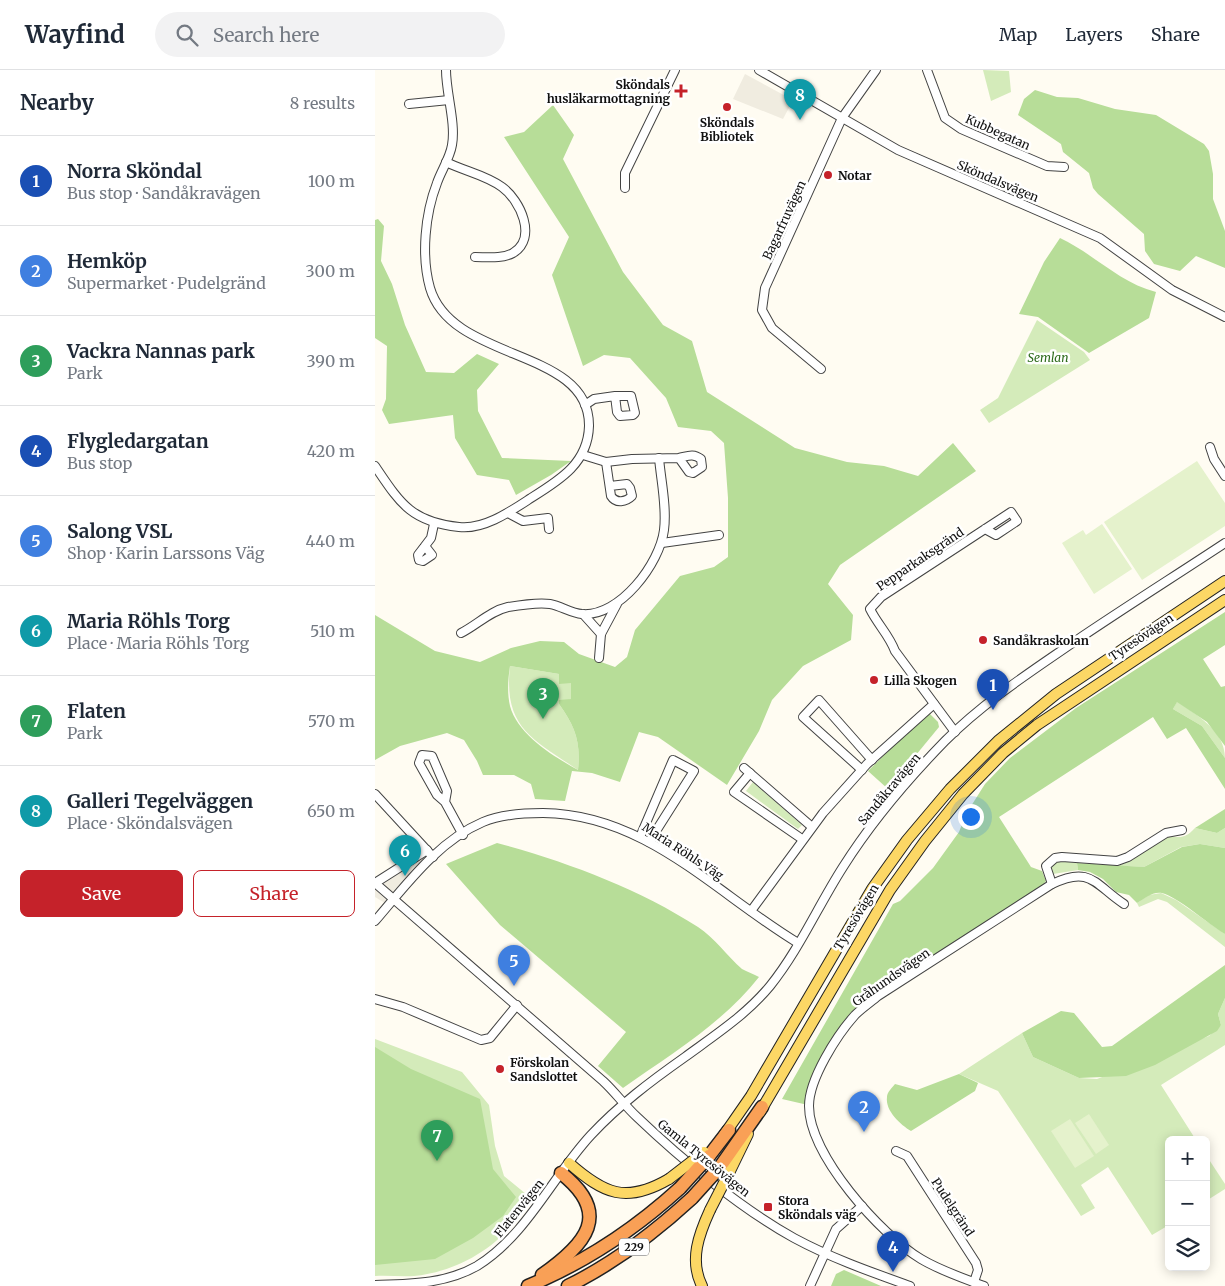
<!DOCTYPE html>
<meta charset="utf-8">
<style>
:root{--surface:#fff;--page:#f2f2f3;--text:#1f2937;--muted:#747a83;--line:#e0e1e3;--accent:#c5222a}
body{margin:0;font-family:Merriweather,serif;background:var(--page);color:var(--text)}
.controls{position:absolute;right:15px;bottom:15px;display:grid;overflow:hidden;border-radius:8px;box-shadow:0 2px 12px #0003}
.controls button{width:45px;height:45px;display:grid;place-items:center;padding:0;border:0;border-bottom:1px solid var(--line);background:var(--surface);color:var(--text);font:25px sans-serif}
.you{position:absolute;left:595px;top:746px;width:18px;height:18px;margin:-12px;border:4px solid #fff;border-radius:50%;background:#1a73e8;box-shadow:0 0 0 8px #1a73e833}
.badge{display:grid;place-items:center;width:32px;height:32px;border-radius:50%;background:var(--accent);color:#fff;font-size:16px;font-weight:700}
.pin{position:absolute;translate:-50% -41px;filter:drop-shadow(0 1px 2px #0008)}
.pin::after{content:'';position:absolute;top:26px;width:18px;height:15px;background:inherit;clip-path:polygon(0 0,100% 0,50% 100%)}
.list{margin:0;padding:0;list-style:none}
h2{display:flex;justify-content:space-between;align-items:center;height:65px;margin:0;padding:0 20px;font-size:21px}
h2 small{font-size:16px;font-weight:400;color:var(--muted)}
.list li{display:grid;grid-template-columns:32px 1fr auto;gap:15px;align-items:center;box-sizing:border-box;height:90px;padding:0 20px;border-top:1px solid var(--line)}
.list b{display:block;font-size:19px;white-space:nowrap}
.list p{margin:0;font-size:16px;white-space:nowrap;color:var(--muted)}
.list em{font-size:16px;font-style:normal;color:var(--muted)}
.actions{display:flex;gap:10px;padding:15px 20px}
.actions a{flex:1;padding:11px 0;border:1px solid var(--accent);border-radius:8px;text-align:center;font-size:18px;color:var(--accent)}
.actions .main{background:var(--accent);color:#fff}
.icon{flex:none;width:28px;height:28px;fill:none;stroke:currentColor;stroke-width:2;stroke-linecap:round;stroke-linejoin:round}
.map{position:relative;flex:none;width:850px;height:1216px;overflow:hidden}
header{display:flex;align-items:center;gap:30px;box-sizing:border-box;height:70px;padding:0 25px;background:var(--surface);border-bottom:1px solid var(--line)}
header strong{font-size:24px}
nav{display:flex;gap:28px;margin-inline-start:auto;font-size:18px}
.search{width:350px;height:45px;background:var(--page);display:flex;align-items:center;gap:12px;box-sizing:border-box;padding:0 18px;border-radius:28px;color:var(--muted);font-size:19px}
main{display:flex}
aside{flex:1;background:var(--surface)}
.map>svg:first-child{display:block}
</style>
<header>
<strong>Wayfind</strong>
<div class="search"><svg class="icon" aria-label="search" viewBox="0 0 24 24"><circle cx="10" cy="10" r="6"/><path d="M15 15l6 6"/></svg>Search here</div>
<nav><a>Map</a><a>Layers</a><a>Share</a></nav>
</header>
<main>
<aside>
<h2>Nearby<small>8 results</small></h2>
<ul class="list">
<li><span class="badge" style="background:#1a4fb4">1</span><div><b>Norra Sköndal</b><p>Bus stop · Sandåkravägen</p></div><em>100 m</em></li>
<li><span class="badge" style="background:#3f7fe0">2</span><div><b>Hemköp</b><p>Supermarket · Pudelgränd</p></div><em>300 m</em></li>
<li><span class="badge" style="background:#2e9e5b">3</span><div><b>Vackra Nannas park</b><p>Park</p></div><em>390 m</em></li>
<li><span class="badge" style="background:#1a4fb4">4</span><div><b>Flygledargatan</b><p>Bus stop</p></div><em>420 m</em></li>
<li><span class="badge" style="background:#3f7fe0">5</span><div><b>Salong VSL</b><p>Shop · Karin Larssons Väg</p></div><em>440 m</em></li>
<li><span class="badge" style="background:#0f9aa8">6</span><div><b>Maria Röhls Torg</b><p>Place · Maria Röhls Torg</p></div><em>510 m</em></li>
<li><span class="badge" style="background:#2e9e5b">7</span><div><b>Flaten</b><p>Park</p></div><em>570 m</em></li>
<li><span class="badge" style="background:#0f9aa8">8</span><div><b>Galleri Tegelväggen</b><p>Place · Sköndalsvägen</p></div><em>650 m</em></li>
</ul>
<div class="actions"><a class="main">Save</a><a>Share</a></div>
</aside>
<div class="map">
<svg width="850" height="1216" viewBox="0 0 850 1216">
<rect width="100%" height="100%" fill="#fffcf2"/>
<!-- green -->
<g fill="#d4ebba">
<polygon points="608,0 634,1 636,22 616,31"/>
<polygon points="662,250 709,282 715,290 614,353 605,340 623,328"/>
<path d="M 135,596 L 184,604 L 196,613 L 196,629 L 184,634 C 200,656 206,672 203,700 C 158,669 128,658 135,596 Z"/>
<path d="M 802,631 C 823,646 850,661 850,688 L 827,656 L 798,639 Z"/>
<polygon points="378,712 427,755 423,759 371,721"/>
<path d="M 820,758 L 842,763 L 850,758 L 850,778 L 825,774 L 806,777 L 769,797 L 744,796 L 794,766 C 806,768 811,768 820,758 Z"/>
<polygon points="682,791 702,793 703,800 678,804 676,794"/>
<polygon points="786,823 801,830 850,864 850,877 792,832 783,829 764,837 762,833 774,825"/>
<polygon points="850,928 850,975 786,1015 821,1070 794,1070 794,1155 777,1165 733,1097 706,1115 720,1138 706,1146 623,1021 584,1004 647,963 658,987 704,1008 722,1009 834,966 846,955 843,944"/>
<path d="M 0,969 L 87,1002 L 114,1035 L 120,1076 L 129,1106 L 151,1124 C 141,1170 84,1202 39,1206 C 26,1207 13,1205 0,1206 Z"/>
<polygon points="831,1085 850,1114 850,1119 831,1131"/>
</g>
<!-- forest -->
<g fill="#b7dd98" fill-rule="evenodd">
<polygon points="660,20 682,27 703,28 740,39 781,45 829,74 834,81 838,104 838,129 850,161 850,198 821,186 805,201 779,194 770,181 769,164 723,124 718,118 714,103 688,82 686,74 643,45 649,29"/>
<path d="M 178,35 L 199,65 L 188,89 L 248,202 L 288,255 L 317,271 L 332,322 L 420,378 L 472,392 L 509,396 L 543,406 L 578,373 L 601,401 L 465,495 L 453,514 L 478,545 L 476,570 L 428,596 L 397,630 L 384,661 L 352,715 L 283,667 L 264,662 L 245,712 L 217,703 L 197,701 L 190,731 L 160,729 L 156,714 L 139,705 L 108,705 L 102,691 L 89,670 L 72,663 L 25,676 L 0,690 L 0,545 L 60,581 L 105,592 L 136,578 L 165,571 L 189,572 L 204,584 L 240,597 L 252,587 L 260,560 L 305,506 L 339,497 L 353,487 L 353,428 L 349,373 L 336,361 L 303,357 L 291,328 L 255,288 L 229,285 L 208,296 L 177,205 L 194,167 L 129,67 L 149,62 ZM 135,596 L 184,604 L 184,614 L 196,613 L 196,629 L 184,630 L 184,634 C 200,656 206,672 203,700 C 178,686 143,665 135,636 C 132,623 133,609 135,596 Z"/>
<polygon points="3,149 9,156 6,191 17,214 30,255 51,302 79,303 102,284 124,294 102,320 103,341 127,388 196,391 176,405 141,425 134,410 102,405 80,368 78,345 14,354 7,340 11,329 12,276 0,268 0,150"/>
<path d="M 685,168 C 719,184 745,213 781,222 L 774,248 L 714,283 L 663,247 L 644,244 L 669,192 Z"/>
<polygon points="850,542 850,575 828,589 846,617 850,616 850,676 832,652 802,632 798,639 827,656 850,688 850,719 811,658 792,669 778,647 624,747 656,797 667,801 671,811 668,815 485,936 463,964 433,1035 407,1029 518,834 525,831 558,798 584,762 591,744 610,714 635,688 701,638"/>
<polygon points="555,644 563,652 564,657 513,719 493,701 550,645"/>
<polygon points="850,739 850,758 842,763 820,758"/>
<path d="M 122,773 C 192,792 262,818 323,857 C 340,868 352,886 367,899 C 372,902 379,904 384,907 C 348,953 296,984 248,1018 L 223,996 L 251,962 L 125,855 L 71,794 Z"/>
<path d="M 825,774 L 850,778 L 850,864 C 833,854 803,827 787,823 C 778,821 769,829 762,833 L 754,825 L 741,822 L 728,809 L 715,802 L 703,800 L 702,793 L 769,797 L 807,777 Z"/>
<polygon points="850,895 850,928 843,944 846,955 842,961 780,995 751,1006 704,1008 658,987 647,963 686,941 699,943 727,977 737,976"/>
<polygon points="0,977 36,999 105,1029 118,1099 141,1127 128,1146 98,1168 60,1189 0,1195"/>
<path d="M 584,1004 L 603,1013 L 600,1021 L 536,1061 C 526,1055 510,1041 512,1027 C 512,1022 517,1018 520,1014 L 542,1020 Z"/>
<polygon points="469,1200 506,1216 456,1216 461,1204"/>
</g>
<!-- pitch -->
<g fill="#e5f2cc">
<polygon points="822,391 850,433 850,456 767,510 729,452"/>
<polygon points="727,454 757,499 719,524 687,473 708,460 711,465"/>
<polygon points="714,1044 734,1075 721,1084 700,1053"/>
<polygon points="695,1049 719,1086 700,1098 676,1061"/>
</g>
<!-- plaza -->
<g fill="#f0ece0">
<polygon points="370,4 418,30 408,49 358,29"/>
<polygon points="46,783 55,795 15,836 0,827 0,816"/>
</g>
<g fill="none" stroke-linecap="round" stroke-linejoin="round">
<defs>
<g id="minor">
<polyline points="384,0 523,80 725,168 797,220 850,247"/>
<polyline points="552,0 570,48 586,59 672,96 689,97"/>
<polyline points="34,34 74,30"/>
<path d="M 71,92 C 89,101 111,105 127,117 C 145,130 163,168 138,183 C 127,189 112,187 100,187"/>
<polyline points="250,118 250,103 300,0"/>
<polyline points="446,299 397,258 387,240 390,218 467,48 501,0"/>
<polyline points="210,335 219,329 240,326 242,342 245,346 258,345 260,343 256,326 240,326"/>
<polyline points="835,377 839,389 850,406"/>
<path d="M 208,385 L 231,392 L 257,389 L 304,388 L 314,402 L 318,403 L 327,397 L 326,389 C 318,383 313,386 304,388"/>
<path d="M 231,392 L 236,426 C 241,434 251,432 257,426 L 255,418 L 252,414 L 235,416"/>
<path d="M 0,396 C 25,433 36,452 84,457 C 109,460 136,441 156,428 C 185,410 213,393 214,356 C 215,277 77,293 55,218 C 46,186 50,144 62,113 C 66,101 75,88 77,75 C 81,53 71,23 71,0"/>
<polyline points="133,443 148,451 173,448 174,459"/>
<polyline points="287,473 344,465"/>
<polyline points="50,476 57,485 48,491 44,490 43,485 56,468 59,454"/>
<polyline points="208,544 226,564"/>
<path d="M 86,563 C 102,555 115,541 133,537 C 145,535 163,532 175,534 C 186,536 196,543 207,544 C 245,547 285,493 289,460 C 292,437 286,411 284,388"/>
<polyline points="224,588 226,564 242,534"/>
<path d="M 580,662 L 520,581 C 514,565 503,555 495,539 L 506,527 L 636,442 L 642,451 L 621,465 L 610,459"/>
<polyline points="369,698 437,757"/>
<polyline points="487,700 428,647 444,630 497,690"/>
<polyline points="375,703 359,722 427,769"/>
<polyline points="0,724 58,787"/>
<polyline points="70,732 62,725 44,693 47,685 57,686 72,721 70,732 88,765"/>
<polyline points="265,767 298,690 319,701 274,772"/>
<path d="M 0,813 L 228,1011 C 240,1022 250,1036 262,1047 C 306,1089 365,1138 419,1168 C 456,1188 496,1202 535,1216"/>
<polyline points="0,813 52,780"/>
<polyline points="677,814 671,796 680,788 687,787 742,791 753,787 791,763 807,760"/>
<polyline points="376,841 448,743 492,694 559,634"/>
<path d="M 0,851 C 31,815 63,771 108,752 C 127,744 148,743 168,743 C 271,744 340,823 423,873"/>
<polyline points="0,929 28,937 106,970 115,968 142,935"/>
<polyline points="521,1081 532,1086 601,1193 603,1200 599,1212"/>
<path d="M 0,1215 C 35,1214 71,1214 102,1196 C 152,1165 177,1107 216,1065 C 244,1035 276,1011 310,987 C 340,965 371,945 395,916 C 424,880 443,836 468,797 C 497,751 532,710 570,671 C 609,632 654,603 699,572 C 749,538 800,506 850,473"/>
<polyline points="435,1216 461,1159 487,1136"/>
<path d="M 609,1216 C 588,1208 566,1201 546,1189 C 506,1165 434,1085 434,1036 C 434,1009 462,965 480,945 C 487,938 496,932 503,926 L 677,814 C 716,795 720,815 749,834"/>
</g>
<g id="major">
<polyline points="385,1042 515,820 550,771 588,724 628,683 662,655 850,530"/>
<polyline points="349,1065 376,1026 497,819 532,770 575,719 623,671 681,624 850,511"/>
<path d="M 194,1093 C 229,1124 251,1134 294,1109"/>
<polyline points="355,1101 373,1064"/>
<path d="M 327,1216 C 314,1190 324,1164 335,1140"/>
</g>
<g id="highway">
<polyline points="334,1086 354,1060"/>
<polyline points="345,1097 387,1037"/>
<path d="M 167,1205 C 211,1174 238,1144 186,1103"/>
<path d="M 153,1216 C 211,1192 259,1160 305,1118"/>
<path d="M 193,1216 C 240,1193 279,1163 317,1128"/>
</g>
</defs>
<!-- minor casing -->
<use href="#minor" stroke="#434343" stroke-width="10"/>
<!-- major casing -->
<use href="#major" stroke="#212121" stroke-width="12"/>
<!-- highway casing -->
<use href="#highway" stroke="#212121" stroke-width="15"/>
<!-- minor -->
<use href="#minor" stroke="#fff" stroke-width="8"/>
<!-- major -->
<use href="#major" stroke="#fcd765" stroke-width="10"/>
<!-- highway -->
<use href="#highway" stroke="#f9a056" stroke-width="12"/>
<defs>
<g id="major-bridge">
<polyline points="294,1109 329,1082"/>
<polyline points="335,1140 355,1101"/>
</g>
<g id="highway-bridge">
<polyline points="305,1118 334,1086"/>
<polyline points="317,1128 345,1097"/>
</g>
</defs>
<!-- major-bridge casing -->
<use href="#major-bridge" stroke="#212121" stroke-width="12" stroke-linecap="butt"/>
<!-- highway-bridge casing -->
<use href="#highway-bridge" stroke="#212121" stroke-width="15" stroke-linecap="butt"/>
<!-- major-bridge -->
<use href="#major-bridge" stroke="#fcd765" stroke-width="10"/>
<!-- highway-bridge -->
<use href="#highway-bridge" stroke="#f9a056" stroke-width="12"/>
</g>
<!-- markers -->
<g fill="#c5222a" stroke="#fff" stroke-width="2">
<path d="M303.5 13.5h5v5h5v5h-5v5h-5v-5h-5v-5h5z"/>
<circle cx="352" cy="37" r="5"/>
<circle cx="453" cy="105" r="5"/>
<circle cx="608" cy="570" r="5"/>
<circle cx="499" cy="610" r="5"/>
<circle cx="125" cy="999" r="5"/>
<rect x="388" y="1132" width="10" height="10" rx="2.5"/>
</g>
<g text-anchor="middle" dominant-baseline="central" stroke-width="5" stroke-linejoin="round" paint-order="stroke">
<!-- shield labels -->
<rect fill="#fff" stroke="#585858" stroke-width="1" x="244" y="1168.5" width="30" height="17" rx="4"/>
<g font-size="11" font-weight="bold" fill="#101010">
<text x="259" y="1177">229</text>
</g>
<!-- poi labels -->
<g font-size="12" font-weight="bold" fill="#101010" stroke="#fff" text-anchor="start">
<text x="295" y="14" text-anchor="end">Sköndals<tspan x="295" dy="14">husläkarmottagning</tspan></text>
<text x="352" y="52" text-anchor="middle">Sköndals<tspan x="352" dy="14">Bibliotek</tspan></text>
<text x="463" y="105">Notar</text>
<text x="618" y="570">Sandåkraskolan</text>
<text x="509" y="610">Lilla Skogen</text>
<text x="135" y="992">Förskolan<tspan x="135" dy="14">Sandslottet</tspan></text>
<text x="403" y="1130">Stora<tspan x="403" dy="14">Sköndals väg</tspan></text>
</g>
<!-- street labels -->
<g font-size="12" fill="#101010" stroke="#fff">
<text transform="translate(623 62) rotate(24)">Kubbegatan</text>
<text transform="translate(623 111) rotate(23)">Sköndalsvägen</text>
<text transform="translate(409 150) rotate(-65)">Bagarfruvägen</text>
<text transform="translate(545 489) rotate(-34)">Pepparkaksgränd</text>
<text transform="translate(766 567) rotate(-34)">Tyresövägen</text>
<text transform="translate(514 719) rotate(-50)">Sandåkravägen</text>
<text transform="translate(308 781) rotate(33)">Maria Röhls Väg</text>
<text transform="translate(481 847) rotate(-59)">Tyresövägen</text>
<text transform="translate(516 907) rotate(-35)">Gråhundsvägen</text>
<text transform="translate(329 1088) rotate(39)">Gamla Tyresövägen</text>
<text transform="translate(578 1137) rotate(57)">Pudelgränd</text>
<text transform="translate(144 1138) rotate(-51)">Flatenvägen</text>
</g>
<!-- park labels -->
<g font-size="12" font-style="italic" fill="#2d6b1c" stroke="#fff">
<text x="673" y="287">Semlan</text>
</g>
</g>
</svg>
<div class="controls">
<button>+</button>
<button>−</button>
<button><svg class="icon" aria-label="layers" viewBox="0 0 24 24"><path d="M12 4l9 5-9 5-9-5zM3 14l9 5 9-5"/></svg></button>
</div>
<div class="you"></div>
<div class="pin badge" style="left:618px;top:640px;background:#1a4fb4">1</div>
<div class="pin badge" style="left:489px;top:1062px;background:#3f7fe0">2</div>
<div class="pin badge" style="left:168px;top:649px;background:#2e9e5b">3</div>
<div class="pin badge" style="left:518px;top:1202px;background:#1a4fb4">4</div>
<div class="pin badge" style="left:139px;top:916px;background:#3f7fe0">5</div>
<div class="pin badge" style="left:30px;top:806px;background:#0f9aa8">6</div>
<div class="pin badge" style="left:62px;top:1091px;background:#2e9e5b">7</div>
<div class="pin badge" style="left:425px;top:50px;background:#0f9aa8">8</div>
</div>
</main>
